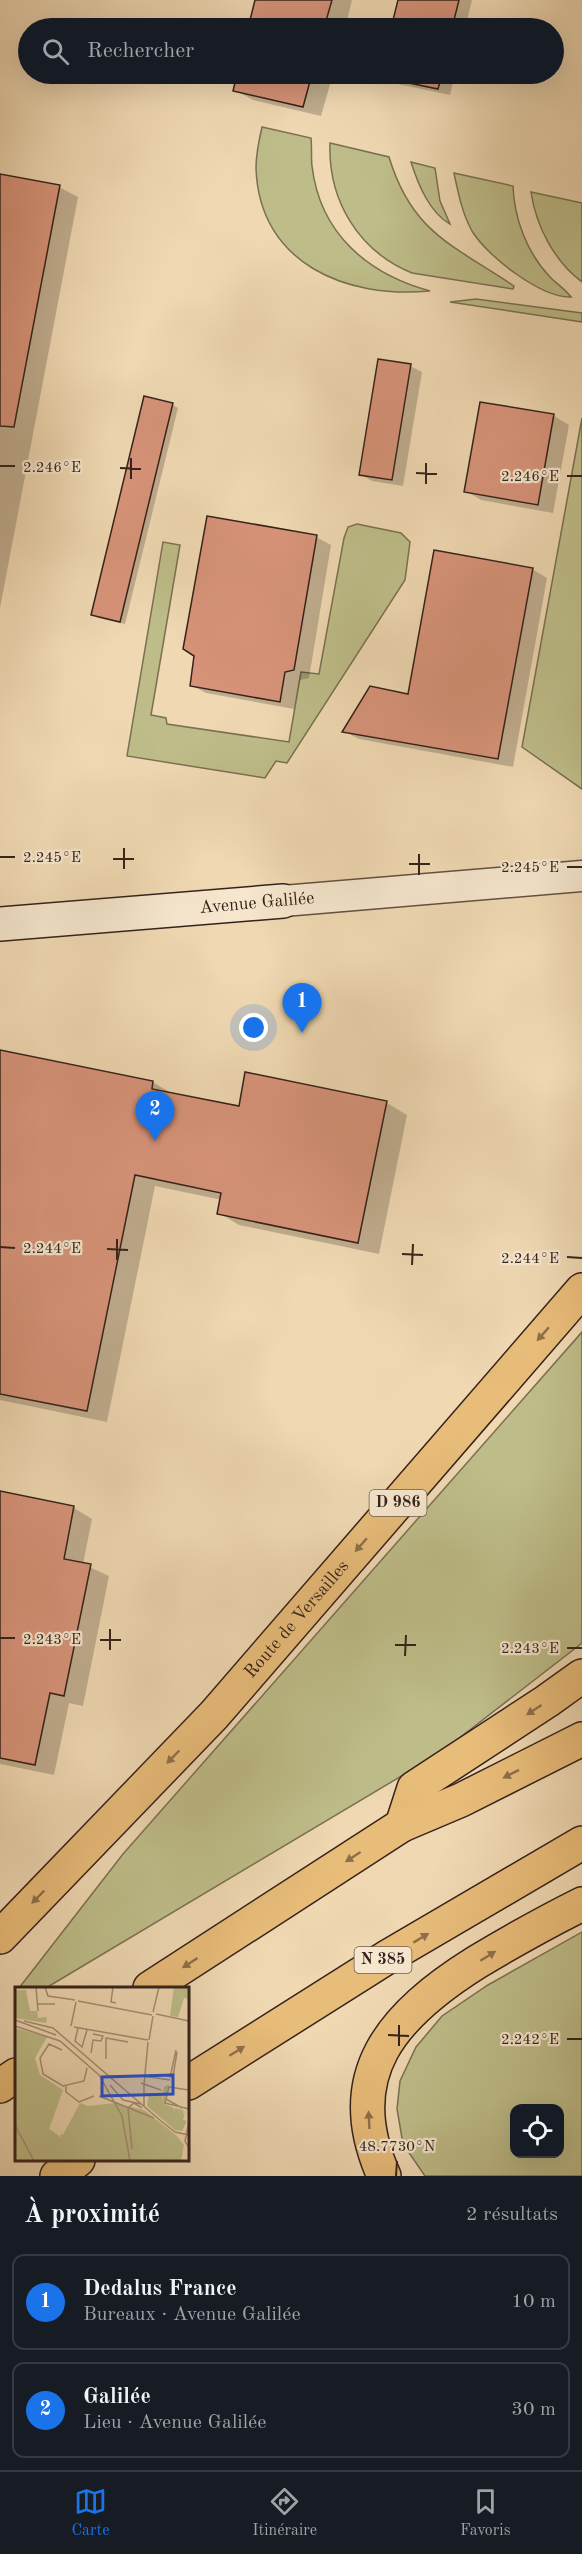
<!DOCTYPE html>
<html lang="fr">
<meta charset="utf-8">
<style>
:root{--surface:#171b24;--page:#242831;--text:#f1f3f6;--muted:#9ea1a6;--line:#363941;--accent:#1a73e8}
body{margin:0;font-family:"Old Standard TT",serif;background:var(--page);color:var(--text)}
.controls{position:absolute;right:18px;bottom:18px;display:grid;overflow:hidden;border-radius:12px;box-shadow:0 6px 24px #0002}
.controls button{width:54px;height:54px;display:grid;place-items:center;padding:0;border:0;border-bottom:2px solid var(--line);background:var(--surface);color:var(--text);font:30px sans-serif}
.you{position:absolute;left:254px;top:1028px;width:21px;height:21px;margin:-15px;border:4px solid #fff;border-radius:50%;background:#1a73e8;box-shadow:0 0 0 9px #1a73e833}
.badge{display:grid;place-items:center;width:39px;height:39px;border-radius:50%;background:var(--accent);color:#fff;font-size:20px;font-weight:700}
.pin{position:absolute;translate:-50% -50px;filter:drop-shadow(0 2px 3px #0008)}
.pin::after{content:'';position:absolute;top:32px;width:21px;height:18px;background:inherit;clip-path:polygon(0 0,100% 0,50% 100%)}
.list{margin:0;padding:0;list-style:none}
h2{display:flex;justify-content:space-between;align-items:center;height:78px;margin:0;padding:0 24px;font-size:26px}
h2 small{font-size:20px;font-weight:400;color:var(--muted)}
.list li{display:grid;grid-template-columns:39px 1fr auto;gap:18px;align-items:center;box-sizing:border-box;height:96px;margin:0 12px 12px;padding:0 12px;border:2px solid var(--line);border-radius:12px}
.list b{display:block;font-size:22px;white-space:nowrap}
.list p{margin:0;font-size:20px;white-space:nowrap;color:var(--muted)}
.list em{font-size:20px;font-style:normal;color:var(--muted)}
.icon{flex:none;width:33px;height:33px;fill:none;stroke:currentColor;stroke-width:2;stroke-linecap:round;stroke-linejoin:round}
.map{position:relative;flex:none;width:582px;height:2176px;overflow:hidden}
.search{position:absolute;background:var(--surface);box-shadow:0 6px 24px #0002;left:18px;right:18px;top:18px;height:66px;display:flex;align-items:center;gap:15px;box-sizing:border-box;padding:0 21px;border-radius:33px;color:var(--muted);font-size:22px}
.sheet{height:294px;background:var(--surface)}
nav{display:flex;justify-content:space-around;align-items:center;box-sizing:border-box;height:84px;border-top:2px solid var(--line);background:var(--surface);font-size:16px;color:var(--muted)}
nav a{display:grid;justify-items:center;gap:3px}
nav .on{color:var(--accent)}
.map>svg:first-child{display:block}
</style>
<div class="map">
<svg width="582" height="2176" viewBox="0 0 582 2176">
<rect width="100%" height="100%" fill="#efd8b2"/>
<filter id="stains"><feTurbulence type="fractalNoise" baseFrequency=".00333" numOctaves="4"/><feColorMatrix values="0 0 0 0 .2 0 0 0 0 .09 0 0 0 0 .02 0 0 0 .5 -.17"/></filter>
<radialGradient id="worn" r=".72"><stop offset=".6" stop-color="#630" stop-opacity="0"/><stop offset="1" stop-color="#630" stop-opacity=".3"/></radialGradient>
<!-- green -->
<g fill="#bebd89" stroke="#7a7052" stroke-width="1.5" fill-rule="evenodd">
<path d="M 262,127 L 311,138 C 312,148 311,157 312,166 C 320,234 368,274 430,291 C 347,299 259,264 256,168 C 256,154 259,140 262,127 Z"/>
<path d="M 330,143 L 389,157 C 412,233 453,245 514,286 L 513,289 L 412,273 C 358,251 328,200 330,143 Z"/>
<path d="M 411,162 L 435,168 L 440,201 L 450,224 C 429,212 418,184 411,162 Z"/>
<path d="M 454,173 L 513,186 C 514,218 527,253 550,277 C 557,284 565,289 571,297 C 541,298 487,256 472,231 C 462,213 458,192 454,173 Z"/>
<path d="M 531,192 L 582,203 L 582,282 C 554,261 536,226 531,192 Z"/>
<polygon points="476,299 582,313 582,322 450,302"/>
<polygon points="582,418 582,789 522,747"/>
<polygon points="357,524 401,533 410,542 405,580 287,763 276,761 265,778 127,756 163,542 180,545 151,715 166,718 167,724 289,742 301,672 319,674 344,538 348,527"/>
<polygon points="582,1332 582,1643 440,1753 46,1988 19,1988 123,1854"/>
<path d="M 582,1932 L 582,2176 L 425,2176 L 403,2144 L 397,2109 L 400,2081 L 416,2047 L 442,2016 L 488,1985 ZM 514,2108 L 560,2108 L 560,2154 L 514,2154 Z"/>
</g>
<!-- shadow -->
<g fill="#0003">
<polygon points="257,0 352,0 345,28 250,28"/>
<polygon points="400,0 472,0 465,28 393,28"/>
<polygon points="239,74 333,74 321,116 253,100 235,90"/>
<polygon points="382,74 455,74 450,95 393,83 382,76"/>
<polygon points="0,175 59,187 78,197 0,608"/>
<polygon points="410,366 422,372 403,486 372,481 360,474"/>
<polygon points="173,405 178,408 125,624 98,618 93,614"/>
<polygon points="554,416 569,425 553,513 481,500 466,491"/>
<polygon points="316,537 331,545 309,678 300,680 294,709 206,693 191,685"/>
<polygon points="532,569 547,578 513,767 359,739 344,731 409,695"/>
<polygon points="0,1052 153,1082 174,1095 240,1108 247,1074 387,1103 407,1115 379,1254 239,1225 219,1213 222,1200 155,1186 107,1422 0,1400"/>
<polygon points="0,1493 74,1508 92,1519 83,1564 109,1576 83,1706 69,1703 54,1775 0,1764"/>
</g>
<!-- building -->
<g fill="#d79379" stroke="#35221b" stroke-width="1.5">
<polygon points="255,0 332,0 324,28 248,28"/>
<polygon points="398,0 459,0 452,28 391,28"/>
<polygon points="237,74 312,74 303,107 233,91"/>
<polygon points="381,74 442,74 438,89 380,77"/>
<polygon points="0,174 60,185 14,427 0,426"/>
<polygon points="378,359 411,364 392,480 359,475"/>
<polygon points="144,396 173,403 120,622 91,615"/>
<polygon points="480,402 554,414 538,505 464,492"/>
<polygon points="207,516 317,535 294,670 285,672 280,702 190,686 194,656 183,649"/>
<polygon points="434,550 533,568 498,759 342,732 370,686 408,694"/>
<polygon points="0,1050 153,1081 152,1089 239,1106 245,1072 387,1101 358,1243 217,1214 221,1193 135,1175 87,1411 0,1394"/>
<polygon points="0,1491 74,1506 64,1559 91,1564 64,1696 50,1693 35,1765 0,1758"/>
</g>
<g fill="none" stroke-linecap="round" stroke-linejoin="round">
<defs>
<polyline id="minor" points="283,901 582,876"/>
<polyline id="secondary" points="0,924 283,901"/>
<g id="primary">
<path id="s1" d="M 0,1937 L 214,1715 L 582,1290"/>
</g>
<g id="trunk">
<polyline points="402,1825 414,1788 547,1701 582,1676"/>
<polyline points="150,1988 402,1825 461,1800 582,1739"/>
<polyline points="188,2083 389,1956 582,1843"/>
<polyline points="0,2086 16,2075"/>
<polyline points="57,2176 78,2160"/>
<path d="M 384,2176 C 338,2074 394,2014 477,1962 C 512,1941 546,1922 582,1904"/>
</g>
</defs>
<!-- minor casing -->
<use href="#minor" stroke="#645041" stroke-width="33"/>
<!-- secondary casing -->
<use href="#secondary" stroke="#35221b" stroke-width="36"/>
<!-- primary casing -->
<use href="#primary" stroke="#35221b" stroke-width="36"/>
<!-- trunk casing -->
<use href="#trunk" stroke="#35221b" stroke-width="36"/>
<!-- minor -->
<use href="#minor" stroke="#f5e6cd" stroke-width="30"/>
<!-- secondary -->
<use href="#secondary" stroke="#f5e6cd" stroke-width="33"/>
<!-- primary -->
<use href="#primary" stroke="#e8bc79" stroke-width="33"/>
<!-- trunk -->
<use href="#trunk" stroke="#e8bc79" stroke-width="33"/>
</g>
<!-- one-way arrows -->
<defs><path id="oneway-solid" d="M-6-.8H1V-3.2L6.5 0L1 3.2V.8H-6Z" transform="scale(1.5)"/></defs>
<g fill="#8e6f4a">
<use href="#oneway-solid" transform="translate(543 1334) rotate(131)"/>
<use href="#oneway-solid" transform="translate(361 1545) rotate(131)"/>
<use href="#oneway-solid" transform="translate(534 1710) rotate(147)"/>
<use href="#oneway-solid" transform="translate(173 1757) rotate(134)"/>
<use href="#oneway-solid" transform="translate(511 1774) rotate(153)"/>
<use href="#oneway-solid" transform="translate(353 1857) rotate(147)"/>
<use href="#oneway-solid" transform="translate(38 1897) rotate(134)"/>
<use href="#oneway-solid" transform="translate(421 1938) rotate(-31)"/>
<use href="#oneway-solid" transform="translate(488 1956) rotate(-32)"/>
<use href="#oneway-solid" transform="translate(190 1963) rotate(147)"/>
<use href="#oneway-solid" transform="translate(237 2051) rotate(-32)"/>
<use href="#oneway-solid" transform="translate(369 2120) rotate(-93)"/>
</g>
<!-- ticks -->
<path fill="none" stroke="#35221b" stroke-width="2" d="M 0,466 L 15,466M 120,468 L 141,469M 416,473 L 437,474M 567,476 L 582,476M 131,479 L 131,458M 426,484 L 426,463M 0,857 L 15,857M 113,859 L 134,859M 409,864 L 430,864M 567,867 L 582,867M 124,869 L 124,848M 419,875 L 419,854M 0,1247 L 15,1248M 107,1249 L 128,1250M 402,1254 L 423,1255M 567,1257 L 582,1258M 117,1260 L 117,1239M 412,1265 L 413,1244M 0,1638 L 15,1638M 100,1640 L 121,1640M 395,1645 L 416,1645M 567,1648 L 582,1648M 110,1650 L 110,1629M 405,1656 L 406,1635M 388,2035 L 409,2036M 567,2039 L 582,2039M 399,2046 L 399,2025M 396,2176 L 397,2161"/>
<g text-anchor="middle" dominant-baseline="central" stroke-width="4.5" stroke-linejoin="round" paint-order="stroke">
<!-- shield labels -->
<g fill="#f5e6cd" stroke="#6f5d50" stroke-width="1.5">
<rect x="369.5" y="1490" width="57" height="26" rx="4.5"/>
<rect x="354.5" y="1947" width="57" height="26" rx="4.5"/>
</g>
<g font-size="16" font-weight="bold" fill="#35221b">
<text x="398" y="1503">D 986</text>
<text x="383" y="1960">N 385</text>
</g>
<!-- street labels -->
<g font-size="18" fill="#35221b" stroke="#f5e6cd">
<text transform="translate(257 903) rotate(-5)">Avenue Galilée</text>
<text stroke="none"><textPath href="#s1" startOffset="435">Route de Versailles</textPath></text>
</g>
</g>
<!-- overview -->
<g transform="translate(15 1987)">
<rect width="174" height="174" fill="#efd8b2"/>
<path d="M 159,0 L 174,0 L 174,12 L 169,11 L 163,30 L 155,29 ZM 1,3 L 11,3 L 15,24 L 22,24 L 23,31 L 32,30 L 31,36 L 0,31 ZM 0,41 L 32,50 L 20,71 L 25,88 L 48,103 L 34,142 L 47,151 L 45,147 L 48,148 L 65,116 L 73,119 L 100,116 L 129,123 L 162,149 L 169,158 L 166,174 L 0,174 ZM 154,97 L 150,117 L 159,121 L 159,125 L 160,121 L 168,123 L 169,128 L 171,123 L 168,133 L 172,134 L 167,144 L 160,143 L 132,119 L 134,106 L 147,108 L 147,116 L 149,100 Z" fill="#bebd89"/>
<path fill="none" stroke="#a58f76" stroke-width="1.5" d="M 21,0 L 23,24M 30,0 L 33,9 L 60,13M 98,0 L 96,15 L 101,16M 63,14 L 137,28M 22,17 L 40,17M 138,25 L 144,0M 141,27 L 174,34M 0,33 L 41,48M 9,34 L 38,41 L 146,134 L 160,145 L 174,148M 0,39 L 45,54 L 84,88 L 107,129 L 115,174M 56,39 L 61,15M 59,40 L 133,53M 63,41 L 60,54 L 67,60 L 72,43M 134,53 L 138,29M 47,63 L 34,57 L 25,71 L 28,87 L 48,99 L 69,94 L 72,81M 76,66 L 78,53 L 86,54 L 88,49 L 78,47M 91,72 L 91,51 L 113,55M 128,89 L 155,93M 158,90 L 162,65M 155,91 L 161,63M 126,96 L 146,103M 95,98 L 108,113 L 126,117M 129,98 L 129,119M 129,98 L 133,55M 51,99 L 51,105 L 64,115 L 79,109M 174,103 L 154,100 L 150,116 L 174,122M 84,109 L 139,131M 151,112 L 167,121M 174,135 L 170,154 L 174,161M 0,138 L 19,174M 174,139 L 174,160M 117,162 L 113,121 L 119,116 L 127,121"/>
<path fill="#1d4ed8" fill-opacity="0.15" stroke="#1d4ed8" stroke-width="3" d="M 158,88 L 158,107 L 87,109 L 87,90 Z"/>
<rect width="174" height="174" fill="none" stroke="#35221b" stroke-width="3"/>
</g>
<g font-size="15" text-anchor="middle" fill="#35221b" stroke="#f5e6cd" stroke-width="4.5" stroke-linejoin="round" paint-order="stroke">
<text x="52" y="472">2.246°E</text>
<text x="530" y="481">2.246°E</text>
<text x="52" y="862">2.245°E</text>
<text x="530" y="872">2.245°E</text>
<text x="52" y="1253">2.244°E</text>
<text x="530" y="1263">2.244°E</text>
<text x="52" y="1644">2.243°E</text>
<text x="530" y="1653">2.243°E</text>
<text x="530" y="2044">2.242°E</text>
<text x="397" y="2151">48.7730°N</text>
</g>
<rect width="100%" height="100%" filter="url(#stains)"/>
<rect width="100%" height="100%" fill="url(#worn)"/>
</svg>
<div class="controls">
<button><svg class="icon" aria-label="locate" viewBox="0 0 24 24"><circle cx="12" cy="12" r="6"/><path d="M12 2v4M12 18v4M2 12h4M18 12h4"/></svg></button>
</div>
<div class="you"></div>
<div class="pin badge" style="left:302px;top:1033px">1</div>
<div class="pin badge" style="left:155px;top:1141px">2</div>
<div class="search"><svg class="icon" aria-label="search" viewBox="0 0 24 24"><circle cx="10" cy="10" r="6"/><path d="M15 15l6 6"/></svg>Rechercher</div>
</div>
<section class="sheet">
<h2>À proximité<small>2 résultats</small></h2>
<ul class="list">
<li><span class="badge">1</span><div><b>Dedalus France</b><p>Bureaux · Avenue Galilée</p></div><em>10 m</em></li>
<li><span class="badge">2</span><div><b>Galilée</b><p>Lieu · Avenue Galilée</p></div><em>30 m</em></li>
</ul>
</section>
<nav>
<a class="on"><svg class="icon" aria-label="map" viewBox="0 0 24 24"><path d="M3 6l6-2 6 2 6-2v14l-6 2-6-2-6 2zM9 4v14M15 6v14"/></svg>Carte</a>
<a><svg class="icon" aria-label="directions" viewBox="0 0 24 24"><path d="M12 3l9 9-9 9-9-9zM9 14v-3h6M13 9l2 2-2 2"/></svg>Itinéraire</a>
<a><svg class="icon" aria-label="saved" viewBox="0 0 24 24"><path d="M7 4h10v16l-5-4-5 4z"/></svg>Favoris</a>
</nav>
